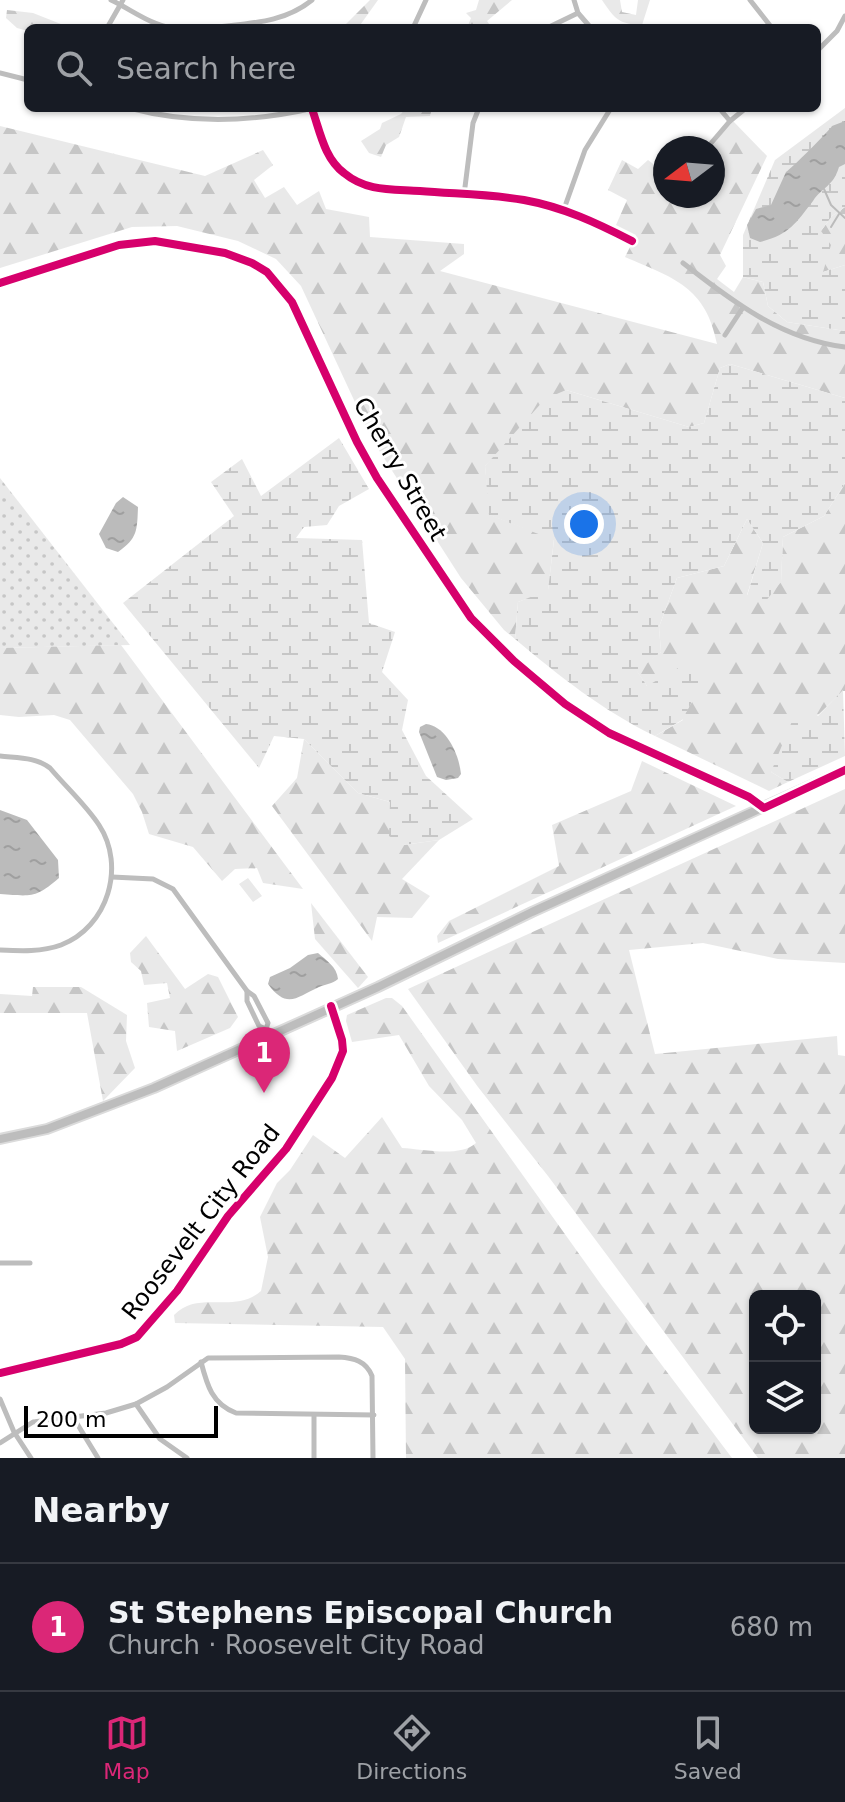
<!DOCTYPE html>
<meta charset="utf-8">
<style>
:root{--surface:#171b24;--page:#20242c;--text:#f1f3f6;--muted:#9ea1a6;--line:#363941;--accent:#db2777}
body{margin:0;font-family:"DejaVu Sans",sans-serif;background:var(--page);color:var(--text)}
.controls{position:absolute;right:24px;bottom:24px;display:grid;overflow:hidden;border-radius:12px;box-shadow:0 2px 6px #0004}
.controls button{width:72px;height:72px;display:grid;place-items:center;padding:0;border:0;border-bottom:2px solid var(--line);background:var(--surface);color:var(--text);font:40px sans-serif}
.compass{position:absolute;left:653px;top:136px;width:72px;height:72px;border-radius:50%;background:var(--surface);box-shadow:0 2px 6px #0004;rotate:254deg}
.scale{position:absolute;left:24px;bottom:20px;width:194px;box-sizing:border-box;padding-left:8px;border:4px solid #000;border-top:0;font-size:22px;line-height:28px;white-space:nowrap;color:#000;-webkit-text-stroke:6px #fff;paint-order:stroke}
.you{position:absolute;left:584px;top:524px;width:28px;height:28px;margin:-20px;border:6px solid #fff;border-radius:50%;background:#1a73e8;box-shadow:0 0 0 12px #1a73e833}
.badge{display:grid;place-items:center;width:52px;height:52px;border-radius:50%;background:var(--accent);color:#fff;font-size:26px;font-weight:700}
.pin{position:absolute;translate:-50% -66px;filter:drop-shadow(0 2px 4px #0008)}
.pin::after{content:'';position:absolute;top:42px;width:28px;height:24px;background:inherit;clip-path:polygon(0 0,100% 0,50% 100%)}
.list{margin:0;padding:0;list-style:none}
h2{display:flex;justify-content:space-between;align-items:center;height:104px;margin:0;padding:0 32px;font-size:34px}
h2 small{font-size:26px;font-weight:400;color:var(--muted)}
.list li{display:grid;grid-template-columns:52px 1fr auto;gap:24px;align-items:center;box-sizing:border-box;height:128px;padding:0 32px;border-top:2px solid var(--line)}
.list b{display:block;font-size:30px;white-space:nowrap}
.list p{margin:0;font-size:26px;white-space:nowrap;color:var(--muted)}
.list em{font-size:26px;font-style:normal;color:var(--muted)}
.icon{flex:none;width:44px;height:44px;fill:none;stroke:currentColor;stroke-width:2;stroke-linecap:round;stroke-linejoin:round}
.map{position:relative;flex:none;width:845px;height:1458px;overflow:hidden}
.search{position:absolute;background:var(--surface);box-shadow:0 2px 6px #0004;left:24px;right:24px;top:24px;height:88px;display:flex;align-items:center;gap:20px;box-sizing:border-box;padding:0 28px;border-radius:12px;color:var(--muted);font-size:30px}
.sheet{height:232px;background:var(--surface)}
nav{display:flex;justify-content:space-around;align-items:center;box-sizing:border-box;height:112px;border-top:2px solid var(--line);background:var(--surface);font-size:22px;color:var(--muted)}
nav a{display:grid;justify-items:center;gap:4px}
nav .on{color:var(--accent)}
.map>svg:first-child{display:block}
</style>
<div class="map">
<svg width="845" height="1458" viewBox="0 0 845 1458">
<defs>
<pattern id="grass-dots" width="8" height="8" patternUnits="userSpaceOnUse" patternTransform="scale(2)"><rect width="8" height="8" fill="#e9e9e9"/><path d="M2 2h.1M6 6h.1" fill="none" stroke="#c6c6c6" stroke-width="1.8" stroke-linecap="round"/></pattern>
<pattern id="forest-firs" width="22" height="20" patternUnits="userSpaceOnUse" patternTransform="scale(2)"><rect width="22" height="20" fill="#e9e9e9"/><path d="M5 1l3.5 6h-7zM16 11l3.5 6h-7z" fill="#c6c6c6"/></pattern>
<pattern id="wetland-marsh" width="20" height="14" patternUnits="userSpaceOnUse" patternTransform="scale(2)"><rect width="20" height="14" fill="#e9e9e9"/><path d="M1 5h8M5 5V1M11 12h8M15 12V8" fill="none" stroke="#c6c6c6"/></pattern>
<pattern id="water-ripples" width="26" height="14" patternUnits="userSpaceOnUse" patternTransform="scale(2)"><rect width="26" height="14" fill="#bbb"/><path d="M2 4q2-2 4 0t4 0M15 11q2-2 4 0t4 0" fill="none" stroke="#9f9f9f"/></pattern>
</defs>
<rect width="100%" height="100%" fill="#fff"/>
<!-- grass -->
<polygon fill="url(#grass-dots)" points="0,478 130,645 0,648"/>
<!-- forest -->
<g fill="url(#forest-firs)" fill-rule="evenodd">
<polygon points="370,0 378,0 358,28 342,28"/>
<polygon points="479,0 512,0 487,21 492,28 467,28 471,18 466,13 476,10"/>
<path d="M 602,0 L 620,0 L 622,12 L 636,15 L 638,0 L 650,0 L 642,25 C 618,24 615,19 602,0 Z"/>
<polygon points="7,10 33,13 71,28 28,28 28,31 17,28 6,18"/>
<polygon points="406,108 432,108 430,116 406,117 399,137 386,145 381,157 369,153 361,141 380,129 382,123 401,114"/>
<path d="M 732,120 L 767,156 L 720,255 L 726,266 L 717,279 L 734,292 L 743,277 L 763,282 L 768,306 L 787,322 L 845,331 L 845,398 L 730,364 L 720,368 L 704,423 L 689,427 L 566,390 L 485,466 L 490,515 L 554,539 L 548,591 L 518,602 L 515,639 L 504,630 L 461,578 L 373,441 L 301,286 L 276,259 L 238,241 L 177,226 L 132,227 L 0,268 L 0,126 L 205,176 L 263,150 L 273,165 L 254,180 L 265,198 L 284,187 L 297,205 L 319,191 L 326,209 L 369,217 L 370,237 L 464,244 L 464,254 L 440,271 L 717,344 C 706,287 674,278 625,257 L 636,235 L 616,225 L 627,200 L 608,190 L 622,160 L 638,169 L 648,160 L 665,173 L 665,196 L 713,196 L 711,148 Z"/>
<polygon points="845,207 845,265 823,272 821,231 832,216"/>
<polygon points="845,483 845,691 843,691 817,716 771,772 788,782 769,791 655,736 683,720 647,686 636,670 661,652 659,627 677,578 724,566 747,519 763,543 747,595 781,582 783,537 824,516"/>
<polygon points="121,645 303,889 263,883 257,868 235,869 222,881 193,847 149,834 142,812 133,794 70,720 54,715 19,717 0,715 0,648"/>
<polygon points="304,739 358,793 390,802 403,845 439,840 402,879 430,896 412,918 377,917 372,941 272,806 297,778"/>
<polygon points="642,761 736,806 438,943 437,936 449,921 559,866 552,825 631,791"/>
<path d="M 845,789 L 845,963 L 778,959 L 703,943 L 629,950 L 655,1054 L 837,1036 L 838,1055 L 845,1056 L 845,1458 L 758,1458 L 548,1176 L 478,1087 L 408,989 ZM 755,1296 L 815,1296 L 815,1428 L 755,1428 Z"/>
<polygon points="311,903 368,977 358,988 315,939"/>
<polygon points="146,936 185,989 208,974 218,977 238,1017 230,1028 177,1051 175,1031 149,1027 147,1003 170,998 167,983 144,985 141,971 131,962 130,953"/>
<polygon points="33,987 81,987 127,1015 126,1041 135,1068 103,1101 87,1013 0,1013 0,994 32,996"/>
<path d="M 386,998 L 392,998 L 402,1006 L 602,1286 L 732,1458 L 406,1458 L 405,1359 L 383,1327 L 175,1323 L 174,1315 C 199,1289 234,1315 261,1291 L 268,1257 L 260,1217 L 277,1183 L 290,1170 L 313,1135 L 345,1158 L 382,1117 L 402,1148 C 423,1149 459,1158 476,1143 L 462,1120 L 429,1086 L 399,1035 L 352,1042 L 346,1021 L 347,1015 Z"/>
</g>
<!-- wetland -->
<g fill="url(#wetland-marsh)">
<polygon points="845,108 845,207 832,216 821,231 831,245 823,272 845,265 845,331 787,322 768,306 763,282 743,277 743,235 775,160"/>
<path d="M 730,364 L 845,398 L 845,483 L 824,516 L 783,537 L 781,582 L 765,602 L 747,596 L 763,543 L 747,519 L 724,566 L 677,578 L 659,627 L 661,652 L 637,671 L 647,686 L 692,660 L 705,678 L 682,720 L 655,736 C 603,711 558,675 515,639 L 518,602 L 548,590 L 554,540 L 489,515 L 485,466 L 545,399 L 566,390 L 689,427 L 704,423 L 720,368 Z"/>
<polygon points="339,438 369,489 339,506 327,525 304,527 296,538 362,540 369,623 395,632 382,672 408,700 402,730 426,776 473,819 439,840 403,845 389,836 390,802 358,793 304,739 274,736 259,768 123,603 234,516 211,482 242,459 261,496"/>
<polygon points="843,690 845,756 788,782 771,772 795,714 818,716"/>
</g>
<!-- park -->
<polygon fill="#e9e9e9" points="248,878 262,896 253,902 239,884"/>
<!-- water -->
<g fill="url(#water-ripples)">
<path d="M 845,121 L 845,164 L 839,167 C 833,187 823,186 813,201 C 796,223 789,235 760,242 L 750,238 L 747,225 L 756,209 L 771,205 L 786,172 C 790,170 830,130 832,126 Z"/>
<path d="M 123,497 L 138,507 C 137,530 138,538 118,552 L 106,548 L 99,534 L 116,503 Z"/>
<path d="M 426,724 C 446,726 459,754 461,774 L 458,778 L 446,780 L 437,777 L 419,732 L 420,727 Z"/>
<path d="M 0,810 L 27,820 L 58,860 L 59,878 C 35,899 30,896 0,894 Z"/>
<path d="M 318,953 C 326,960 337,967 338,979 C 332,984 326,984 319,987 C 297,997 287,1010 268,984 L 270,977 L 290,968 L 308,955 Z"/>
</g>
<g fill="none" stroke-linecap="round" stroke-linejoin="round">
<!-- stream -->
<g stroke="#bbb" stroke-width="2">
<polyline points="824,189 831,205 845,218"/>
<polyline points="831,227 839,214"/>
</g>
<defs>
<polyline id="primary" points="0,1139 47,1129 154,1088 378,987 532,912 845,770"/>
</defs>
<!-- primary casing -->
<use href="#primary" stroke="#dbdbdb" stroke-width="12"/>
<!-- street -->
<g stroke="#bdbdbd" stroke-width="5">
<path d="M 111,0 C 132,10 149,24 172,28"/>
<polyline points="574,0 578,13 591,28"/>
<polyline points="750,0 772,28"/>
<polyline points="107,28 123,0"/>
<path d="M 211,28 C 246,23 283,24 312,0"/>
<polyline points="413,28 426,0"/>
<polyline points="547,28 578,13"/>
<polyline points="817,51 837,31 845,16"/>
<polyline points="0,73 28,80"/>
<path d="M 129,108 C 189,124 253,122 314,108"/>
<polyline points="719,108 730,121"/>
<path d="M 312,109 C 320,131 324,158 344,173 C 367,192 392,189 420,191 C 454,194 490,194 524,200 C 563,207 597,223 632,241"/>
<polyline points="707,148 730,121 746,108"/>
<polyline points="464,195 473,123 479,108"/>
<polyline points="564,209 585,150 611,108"/>
<path d="M 683,263 C 732,301 781,339 845,347"/>
<polyline points="725,335 742,309"/>
<path d="M 0,756 C 17,758 36,757 50,768 C 66,787 86,805 99,825 C 126,866 108,927 61,945 C 42,952 21,951 0,950"/>
<polyline points="112,877 153,879 173,889 247,991 254,996 268,1023 266,1029 269,1035"/>
<polyline points="247,991 247,1001 259,1026 266,1029"/>
<polyline points="0,1263 30,1263"/>
<path d="M 201,1362 C 207,1385 212,1404 236,1413 L 374,1415"/>
<polyline points="0,1399 14,1432 31,1458"/>
<polyline points="136,1404 160,1439 187,1458"/>
<polyline points="73,1417 98,1458"/>
<path d="M 0,1443 L 33,1422 L 106,1413 L 136,1404 L 167,1387 L 208,1358 L 339,1357 C 354,1358 366,1361 372,1376 L 373,1458"/>
<polyline points="314,1458 314,1415"/>
</g>
<!-- secondary -->
<g stroke="#c0c0c0" stroke-width="7">
<polyline points="0,283 119,245 155,241 225,253 252,263 267,272 292,302 357,442 377,478 471,618 514,661 565,704 609,733 749,797 764,808"/>
<polyline points="0,1373 121,1344 137,1337 177,1291 228,1216 286,1149 332,1078 343,1051 342,1040 331,1006"/>
</g>
<!-- primary -->
<use href="#primary" stroke="#bdbdbd" stroke-width="8"/>
<defs>
<g id="cycleway">
<path d="M 312,109 C 320,131 324,158 344,173 C 367,192 392,189 420,191 C 454,194 490,194 524,200 C 563,207 597,223 632,241"/>
<polyline points="0,283 119,245 155,241 225,253 252,263 267,272 292,302 357,442 377,478 471,618 514,661 565,704 609,733 749,797 764,808 845,770"/>
<polyline points="0,1373 121,1344 137,1337 177,1291 228,1216 286,1149 332,1078 343,1051 342,1040 331,1006"/>
</g>
</defs>
<!-- cycleway casing -->
<use href="#cycleway" stroke="#fff" stroke-width="13"/>
<!-- cycleway -->
<use href="#cycleway" stroke="#d6006c" stroke-width="8"/>
</g>
<g text-anchor="middle" dominant-baseline="central" stroke-width="6" stroke-linejoin="round" paint-order="stroke">
<!-- street labels -->
<g font-size="24" fill="#000" stroke="#fff">
<text transform="translate(400 469) rotate(60)">Cherry Street</text>
<text transform="translate(201 1222) rotate(-52)">Roosevelt City Road</text>
</g>
</g>
</svg>
<div class="controls">
<button><svg class="icon" aria-label="locate" viewBox="0 0 24 24"><circle cx="12" cy="12" r="6"/><path d="M12 2v4M12 18v4M2 12h4M18 12h4"/></svg></button>
<button><svg class="icon" aria-label="layers" viewBox="0 0 24 24"><path d="M12 4l9 5-9 5-9-5zM3 14l9 5 9-5"/></svg></button>
</div>
<svg class="compass" viewBox="-18 -18 36 36"><path d="M0-13l5 13h-10z" fill="#e53935"/><path d="M0 13l5-13h-10z" fill="#9ea1a6"/></svg>
<div class="scale">200 m</div>
<div class="you"></div>
<div class="pin badge" style="left:264px;top:1093px">1</div>
<div class="search"><svg class="icon" aria-label="search" viewBox="0 0 24 24"><circle cx="10" cy="10" r="6"/><path d="M15 15l6 6"/></svg>Search here</div>
</div>
<section class="sheet">
<h2>Nearby<small></small></h2>
<ul class="list">
<li><span class="badge">1</span><div><b>St Stephens Episcopal Church</b><p>Church · Roosevelt City Road</p></div><em>680 m</em></li>
</ul>
</section>
<nav>
<a class="on"><svg class="icon" aria-label="map" viewBox="0 0 24 24"><path d="M3 6l6-2 6 2 6-2v14l-6 2-6-2-6 2zM9 4v14M15 6v14"/></svg>Map</a>
<a><svg class="icon" aria-label="directions" viewBox="0 0 24 24"><path d="M12 3l9 9-9 9-9-9zM9 14v-3h6M13 9l2 2-2 2"/></svg>Directions</a>
<a><svg class="icon" aria-label="saved" viewBox="0 0 24 24"><path d="M7 4h10v16l-5-4-5 4z"/></svg>Saved</a>
</nav>
